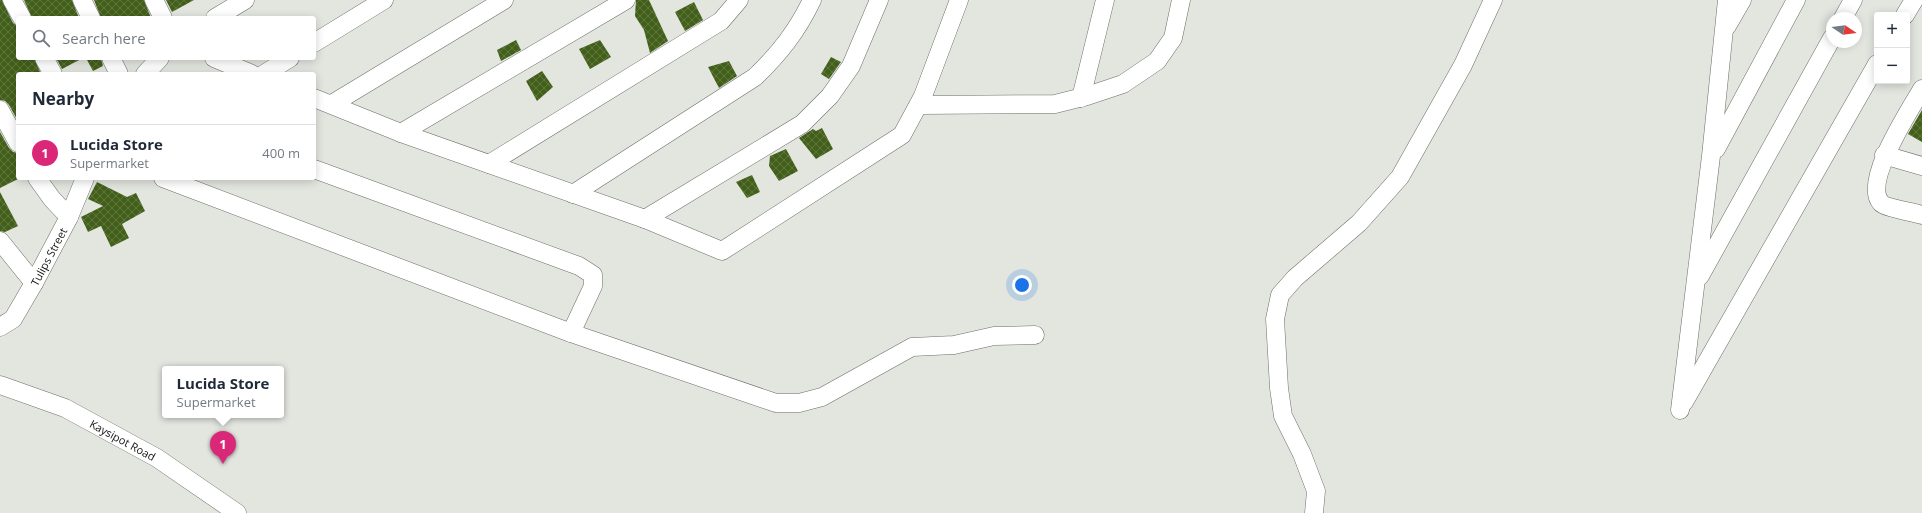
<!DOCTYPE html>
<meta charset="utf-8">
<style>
:root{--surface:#fff;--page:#f6f6f7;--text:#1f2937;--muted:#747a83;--line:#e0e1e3;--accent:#db2777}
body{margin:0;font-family:"Open Sans",sans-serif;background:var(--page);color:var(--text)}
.controls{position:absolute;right:12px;top:12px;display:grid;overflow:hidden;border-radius:4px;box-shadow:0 2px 10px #0003}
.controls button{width:36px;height:36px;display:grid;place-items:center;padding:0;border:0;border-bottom:1px solid var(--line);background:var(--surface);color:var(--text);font:20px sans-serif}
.compass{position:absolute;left:1826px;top:12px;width:36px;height:36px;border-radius:50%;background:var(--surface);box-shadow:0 2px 10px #0003;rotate:103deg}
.you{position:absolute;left:1022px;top:285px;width:14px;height:14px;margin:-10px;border:3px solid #fff;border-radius:50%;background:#1a73e8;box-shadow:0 0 0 6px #1a73e833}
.badge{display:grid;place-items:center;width:26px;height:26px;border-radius:50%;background:var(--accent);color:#fff;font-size:13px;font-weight:700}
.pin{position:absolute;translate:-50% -33px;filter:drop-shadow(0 1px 2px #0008)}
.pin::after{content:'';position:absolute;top:21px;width:14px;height:12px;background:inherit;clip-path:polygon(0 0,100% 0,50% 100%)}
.popup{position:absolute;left:162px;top:366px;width:122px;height:52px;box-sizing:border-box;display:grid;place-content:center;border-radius:4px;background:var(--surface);filter:drop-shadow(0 1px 3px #0005);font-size:13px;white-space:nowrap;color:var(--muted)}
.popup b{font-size:15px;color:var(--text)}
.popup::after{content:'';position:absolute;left:50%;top:100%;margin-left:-8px;border:8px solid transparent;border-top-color:var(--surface)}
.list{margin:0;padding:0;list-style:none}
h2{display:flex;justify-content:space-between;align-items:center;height:52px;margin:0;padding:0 16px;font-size:17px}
h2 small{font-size:13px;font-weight:400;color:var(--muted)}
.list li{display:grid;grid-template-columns:26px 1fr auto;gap:12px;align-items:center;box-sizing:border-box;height:56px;padding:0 16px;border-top:1px solid var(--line)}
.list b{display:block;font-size:15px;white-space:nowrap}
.list p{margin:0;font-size:13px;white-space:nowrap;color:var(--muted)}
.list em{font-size:13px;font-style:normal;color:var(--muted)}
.icon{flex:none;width:22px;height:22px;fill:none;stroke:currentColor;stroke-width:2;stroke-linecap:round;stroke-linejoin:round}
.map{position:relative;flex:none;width:1922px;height:513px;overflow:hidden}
.search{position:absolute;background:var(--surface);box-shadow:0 2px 10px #0003;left:16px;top:16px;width:300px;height:44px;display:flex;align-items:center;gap:10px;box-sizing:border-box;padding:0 14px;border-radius:4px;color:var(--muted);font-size:15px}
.panel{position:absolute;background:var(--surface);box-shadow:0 2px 10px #0003;left:16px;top:72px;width:300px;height:108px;border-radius:4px}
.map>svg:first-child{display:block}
</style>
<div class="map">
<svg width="1922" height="513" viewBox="0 0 1922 513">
<defs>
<pattern id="building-cross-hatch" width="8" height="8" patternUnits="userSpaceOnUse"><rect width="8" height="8" fill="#426019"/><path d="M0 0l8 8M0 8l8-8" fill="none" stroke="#607641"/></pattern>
</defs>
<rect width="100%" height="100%" fill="#e2e6df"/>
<!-- building -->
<g fill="url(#building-cross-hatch)">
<polygon points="0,0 2,0 13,23 18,27 18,58 34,58 41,74 18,74 18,121 9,105 5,101 0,100"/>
<polygon points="24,0 72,0 79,18 32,18"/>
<polygon points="94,0 144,0 151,18 101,18"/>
<polygon points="166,0 194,0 172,12"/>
<polygon points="636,0 649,0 668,41 650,53 644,30 635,16"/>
<polygon points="694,2 703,20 685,31 675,12"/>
<polygon points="516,40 521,50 501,61 497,50"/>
<polygon points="600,40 611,57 590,69 579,49"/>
<polygon points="831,57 841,62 829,79 821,74"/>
<polygon points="56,58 83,58 62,69"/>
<polygon points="86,58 101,58 103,66 93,71"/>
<polygon points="729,61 737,76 719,88 708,67"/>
<polygon points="542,71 553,87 537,101 526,81"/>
<polygon points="1922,110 1922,142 1908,134"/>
<polygon points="822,128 833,149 816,159 799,138 813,129 816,131"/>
<polygon points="0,132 9,148 13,152 18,153 18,179 0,188"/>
<polygon points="786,149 798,171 779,181 769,166 770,156"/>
<polygon points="752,175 760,192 747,198 736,182"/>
<polygon points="97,182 127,197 136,193 145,211 122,224 129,238 111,247 101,226 88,232 81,217 103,206 88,199"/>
<polygon points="0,192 18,226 5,232 0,231"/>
</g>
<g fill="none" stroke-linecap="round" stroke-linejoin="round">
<defs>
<g id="minor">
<polyline points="12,0 22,18"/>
<polyline points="82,0 91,18"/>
<polyline points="154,0 163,18"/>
<polyline points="1905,15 1914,0"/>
<polyline points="215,18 245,0"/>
<polyline points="1843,18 1853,0"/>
<polyline points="1727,26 1742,0"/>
<polyline points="314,43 384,0"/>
<polyline points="44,58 53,74"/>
<polyline points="111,58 119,74"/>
<polyline points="214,58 252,74"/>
<polyline points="145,74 160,58"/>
<polyline points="264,74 290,58"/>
<path d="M 1922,89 C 1910,110 1862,182 1881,203 C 1886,208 1913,212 1922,215"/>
<polyline points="314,98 401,133 645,219 722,251 902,135 923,96 959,0"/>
<polyline points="1081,98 1105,0"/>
<polyline points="332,104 504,0"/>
<polyline points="919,105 1055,104 1087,96 1123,84 1157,61 1173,38 1181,0"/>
<polyline points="0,110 18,143"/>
<polyline points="401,133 626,0"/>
<polyline points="1716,149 1796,0"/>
<polyline points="1884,155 1922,166"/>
<polyline points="489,164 721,21 739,0"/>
<polyline points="314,169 579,266 593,275 593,286 571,333"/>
<polyline points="37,178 52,199 69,217"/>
<polyline points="163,178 571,333 776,403 799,403 822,397 912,347 954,345 994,336 1035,335"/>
<path d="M 573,194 L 755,77 C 780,53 797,31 812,0"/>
<polyline points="645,219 802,124 830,96 851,66 879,0"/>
<polyline points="0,241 34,283"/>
<polyline points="1700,276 1832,38"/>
<path id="s1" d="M 0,327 L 13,319 L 34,283 L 69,217 L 85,178"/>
<path id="s2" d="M 0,385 L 65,408 L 157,458 L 237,513"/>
<polyline points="1684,402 1877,64"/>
<polyline points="1680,410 1711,156 1727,0"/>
<polyline points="1314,513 1316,491 1302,454 1283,416 1279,388 1275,319 1280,295 1295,278 1359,223 1400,177 1463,65 1493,0"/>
</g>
</defs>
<!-- minor casing -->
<use href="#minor" stroke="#6c6f69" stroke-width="19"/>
<!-- minor -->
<use href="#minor" stroke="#fff" stroke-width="18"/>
</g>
<g text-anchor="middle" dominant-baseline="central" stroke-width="4" stroke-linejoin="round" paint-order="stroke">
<!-- street labels -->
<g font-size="11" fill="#131412" stroke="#e2e6df">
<text stroke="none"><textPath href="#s1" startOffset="87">Tulips Street</textPath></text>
<text stroke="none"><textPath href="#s2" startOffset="135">Kaysipot Road</textPath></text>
</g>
</g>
</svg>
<div class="controls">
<button>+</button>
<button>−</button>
</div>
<svg class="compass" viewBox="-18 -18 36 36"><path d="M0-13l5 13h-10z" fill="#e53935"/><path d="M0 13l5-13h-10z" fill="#747a83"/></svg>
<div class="you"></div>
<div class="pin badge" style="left:223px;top:464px">1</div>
<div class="popup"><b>Lucida Store</b>Supermarket</div>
<div class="search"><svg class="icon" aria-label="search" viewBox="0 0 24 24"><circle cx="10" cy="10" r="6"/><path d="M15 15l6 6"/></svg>Search here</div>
<section class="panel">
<h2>Nearby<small></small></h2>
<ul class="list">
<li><span class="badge">1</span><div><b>Lucida Store</b><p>Supermarket</p></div><em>400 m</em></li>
</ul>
</section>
</div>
